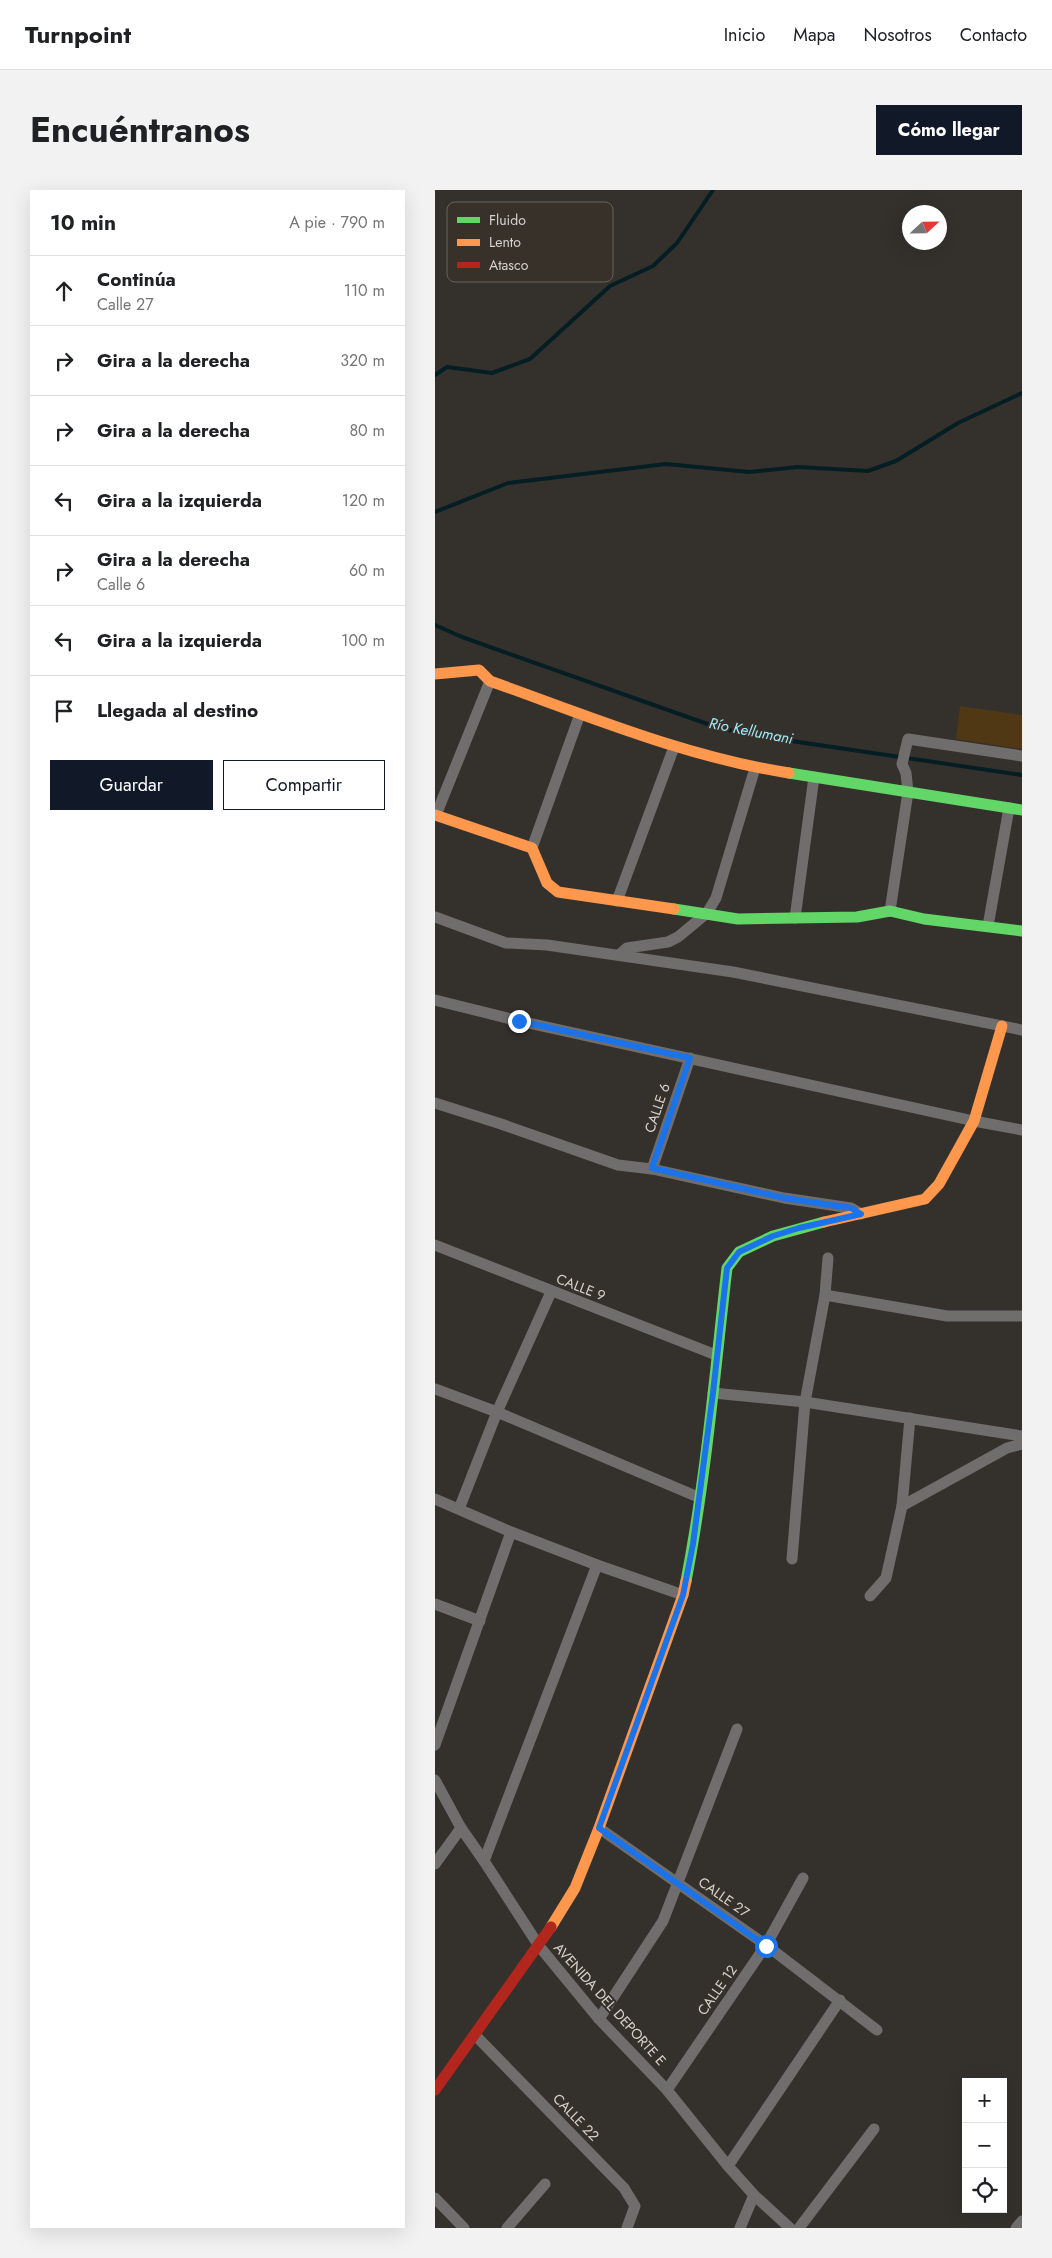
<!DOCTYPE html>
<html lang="es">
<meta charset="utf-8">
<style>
:root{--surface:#fff;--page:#f2f2f2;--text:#202124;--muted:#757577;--line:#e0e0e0;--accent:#111827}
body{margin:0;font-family:Jost,sans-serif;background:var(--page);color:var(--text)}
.controls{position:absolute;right:15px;bottom:15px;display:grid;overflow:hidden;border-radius:0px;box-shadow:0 5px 20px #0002}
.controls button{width:45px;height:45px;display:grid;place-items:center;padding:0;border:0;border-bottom:1px solid var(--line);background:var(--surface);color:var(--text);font:25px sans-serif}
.compass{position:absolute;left:467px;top:15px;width:45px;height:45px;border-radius:50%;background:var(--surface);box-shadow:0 5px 20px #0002;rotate:68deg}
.stop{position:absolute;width:15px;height:15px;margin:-11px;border:4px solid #1a73e8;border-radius:50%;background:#fff}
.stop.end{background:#1a73e8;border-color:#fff;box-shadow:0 1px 5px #0008}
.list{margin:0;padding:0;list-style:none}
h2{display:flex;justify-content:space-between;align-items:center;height:65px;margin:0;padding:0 20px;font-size:21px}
h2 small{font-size:16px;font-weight:400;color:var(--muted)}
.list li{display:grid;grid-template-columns:32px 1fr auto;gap:15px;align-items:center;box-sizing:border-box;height:70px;padding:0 20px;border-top:1px solid var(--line)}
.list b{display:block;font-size:19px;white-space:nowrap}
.list p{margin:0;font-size:16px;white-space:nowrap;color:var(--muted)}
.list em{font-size:16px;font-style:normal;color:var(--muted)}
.actions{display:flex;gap:10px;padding:15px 20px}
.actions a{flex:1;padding:11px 0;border:1px solid var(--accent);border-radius:0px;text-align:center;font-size:18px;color:var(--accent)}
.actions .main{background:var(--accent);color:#fff}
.icon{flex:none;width:28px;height:28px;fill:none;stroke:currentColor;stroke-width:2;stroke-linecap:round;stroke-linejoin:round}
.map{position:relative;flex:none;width:587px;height:2038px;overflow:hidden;border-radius:0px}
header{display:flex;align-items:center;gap:30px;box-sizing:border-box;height:70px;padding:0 25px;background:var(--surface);border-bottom:1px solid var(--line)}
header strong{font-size:24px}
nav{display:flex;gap:28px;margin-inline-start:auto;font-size:18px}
.intro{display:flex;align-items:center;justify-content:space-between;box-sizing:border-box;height:120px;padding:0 30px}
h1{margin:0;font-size:35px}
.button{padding:12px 22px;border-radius:0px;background:var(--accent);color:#fff;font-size:18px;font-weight:700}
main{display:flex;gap:30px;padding:0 30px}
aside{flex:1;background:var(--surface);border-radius:0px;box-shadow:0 5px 20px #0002}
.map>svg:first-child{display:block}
</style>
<header>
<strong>Turnpoint</strong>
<nav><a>Inicio</a><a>Mapa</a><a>Nosotros</a><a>Contacto</a></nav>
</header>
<div class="intro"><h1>Encuéntranos</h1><a class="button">Cómo llegar</a></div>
<main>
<aside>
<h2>10 min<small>A pie · 790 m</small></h2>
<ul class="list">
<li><svg class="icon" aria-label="ahead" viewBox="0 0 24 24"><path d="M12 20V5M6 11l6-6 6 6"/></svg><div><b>Continúa</b><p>Calle 27</p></div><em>110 m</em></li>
<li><svg class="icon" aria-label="right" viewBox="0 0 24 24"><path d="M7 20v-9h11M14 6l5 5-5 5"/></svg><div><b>Gira a la derecha</b></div><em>320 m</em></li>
<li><svg class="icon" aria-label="right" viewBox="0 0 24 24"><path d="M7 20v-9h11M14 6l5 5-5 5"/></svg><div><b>Gira a la derecha</b></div><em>80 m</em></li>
<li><svg class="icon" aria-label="left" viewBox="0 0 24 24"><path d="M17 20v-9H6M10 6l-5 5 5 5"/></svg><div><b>Gira a la izquierda</b></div><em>120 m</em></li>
<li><svg class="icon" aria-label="right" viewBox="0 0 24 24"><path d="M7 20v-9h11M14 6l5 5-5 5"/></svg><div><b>Gira a la derecha</b><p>Calle 6</p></div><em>60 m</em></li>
<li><svg class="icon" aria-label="left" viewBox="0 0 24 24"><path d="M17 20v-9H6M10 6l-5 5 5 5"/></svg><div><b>Gira a la izquierda</b></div><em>100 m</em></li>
<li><svg class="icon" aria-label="arrive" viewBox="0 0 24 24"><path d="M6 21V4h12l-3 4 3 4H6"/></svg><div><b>Llegada al destino</b></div></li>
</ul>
<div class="actions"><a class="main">Guardar</a><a>Compartir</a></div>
</aside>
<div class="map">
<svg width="587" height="2038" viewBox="0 0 587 2038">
<rect width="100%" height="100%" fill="#34312d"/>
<!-- pitch -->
<polygon fill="#4f3813" points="525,516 587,525 587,559 521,549"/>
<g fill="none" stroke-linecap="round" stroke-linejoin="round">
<!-- stream -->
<g stroke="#051e23" stroke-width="4">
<polyline points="0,185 12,177 57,183 95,169 175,96 218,76 242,53 278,0"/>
<polyline points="0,322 73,293 231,274 314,282 363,277 433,281 461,271 523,233 587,203"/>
<polyline points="0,435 27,447 281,537 316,545 587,585"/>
</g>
<!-- street -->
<g stroke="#706d6d" stroke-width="11">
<polyline points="1,625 55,491"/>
<polyline points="97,658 145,524"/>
<polyline points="182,711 239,557"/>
<polyline points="455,721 473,602 471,583 467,574 473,549 587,566"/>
<polyline points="0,727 71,753 112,755 298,782 587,840"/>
<polyline points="360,728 379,587"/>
<polyline points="553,736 574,618"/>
<polyline points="184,765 192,758 233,752 243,747 272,723 281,708 320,578"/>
<polyline points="0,810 84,831 539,931 587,940"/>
<polyline points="0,913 66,934 183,975 217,979 349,1008 416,1018 426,1024"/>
<polyline points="217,979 255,868"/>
<polyline points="0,1055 281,1165"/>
<polyline points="390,1105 512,1126 587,1126"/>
<polyline points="0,1199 62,1222 263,1307"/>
<polyline points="278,1203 370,1212 587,1246"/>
<polyline points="0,1309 76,1342 162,1375 248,1405"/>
<polyline points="467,1316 475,1228"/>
<polyline points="24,1319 62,1222 116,1102"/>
<polyline points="357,1369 370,1212 390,1105 393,1068"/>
<polyline points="435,1406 451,1388 467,1316 572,1258 587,1254"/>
<polyline points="0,1414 45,1431"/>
<polyline points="0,1555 76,1342"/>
<polyline points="0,1590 26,1638 49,1671 104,1756 164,1829 232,1900 293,1976 319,2005 355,2038"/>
<polyline points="164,1638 331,1755 442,1840"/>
<polyline points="49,1671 162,1375"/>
<polyline points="0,1674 26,1638"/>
<polyline points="164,1829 228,1731 302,1539"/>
<polyline points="40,1845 189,1998 200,2016 192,2038"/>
<polyline points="232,1900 331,1755 368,1688"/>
<polyline points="293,1976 405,1810"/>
<polyline points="0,2008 29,2038"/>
<polyline points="72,2038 110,1994"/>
<polyline points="305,2038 319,2005"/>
<polyline points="364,2038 439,1939"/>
<polyline points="581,2038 587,2031"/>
</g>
<!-- fast -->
<g stroke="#63d668" stroke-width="11">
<polyline points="354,583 587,620"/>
<polyline points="239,719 303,729 422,727 455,721 489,729 587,741"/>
<path d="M 251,1391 C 271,1288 280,1182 292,1078 L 304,1062 L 338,1046 L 389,1032"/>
</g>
<!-- slow -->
<g stroke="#ff974d" stroke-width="11">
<path d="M 0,484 L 44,480 L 55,491 C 153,526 251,567 354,583"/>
<polyline points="0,625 97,658 112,693 123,702 239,719"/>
<polyline points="389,1032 490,1009 504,994 539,931 567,836"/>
<polyline points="116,1737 140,1698 164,1638 248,1405 251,1391"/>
</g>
<!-- jam -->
<polyline stroke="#b3261e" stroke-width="11" points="0,1900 116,1737"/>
</g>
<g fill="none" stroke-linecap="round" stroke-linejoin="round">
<!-- route -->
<polyline stroke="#1a73e8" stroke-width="6" points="84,831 255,868 217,978 349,1008 416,1018 426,1024 364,1038 338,1046 304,1062 292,1078 278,1203 258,1354 248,1405 164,1638 331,1756"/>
</g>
<g text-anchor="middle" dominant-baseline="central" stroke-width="4" stroke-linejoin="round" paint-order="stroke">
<!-- street labels -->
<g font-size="14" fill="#d6d3ce" stroke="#37312a">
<text transform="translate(222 918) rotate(-71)">CALLE 6</text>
<text transform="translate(146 1097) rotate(21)">CALLE 9</text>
<text transform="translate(289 1707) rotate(35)">CALLE 27</text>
<text transform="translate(282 1800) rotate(-55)">CALLE 12</text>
<text transform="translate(175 1814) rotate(48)">AVENIDA DEL DEPORTE E</text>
<text transform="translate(141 1927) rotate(46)">CALLE 22</text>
</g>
<!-- water labels -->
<g font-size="15" font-style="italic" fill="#a1ecfc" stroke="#37312a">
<text transform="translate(316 541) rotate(11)">Río Kellumani</text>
</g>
</g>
<!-- legend -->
<rect x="12" y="12" width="166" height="80" rx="8" fill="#37312a" stroke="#67625b" stroke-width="1"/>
<rect x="22" y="27" width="23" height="6" fill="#63d668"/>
<rect x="22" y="49" width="23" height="7" fill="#ff974d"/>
<rect x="22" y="72" width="23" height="6" fill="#b3261e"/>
<g font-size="14" fill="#d6d3ce">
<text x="54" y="35">Fluido</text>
<text x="54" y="57">Lento</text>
<text x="54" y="80">Atasco</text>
</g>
</svg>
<div class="controls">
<button>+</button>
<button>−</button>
<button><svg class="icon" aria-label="locate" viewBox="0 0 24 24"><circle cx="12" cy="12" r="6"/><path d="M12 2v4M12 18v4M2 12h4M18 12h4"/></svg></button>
</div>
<svg class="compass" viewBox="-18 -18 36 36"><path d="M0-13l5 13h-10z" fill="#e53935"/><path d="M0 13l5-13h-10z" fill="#757577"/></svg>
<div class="stop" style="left:331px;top:1756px"></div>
<div class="stop end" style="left:84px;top:831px"></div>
</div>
</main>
